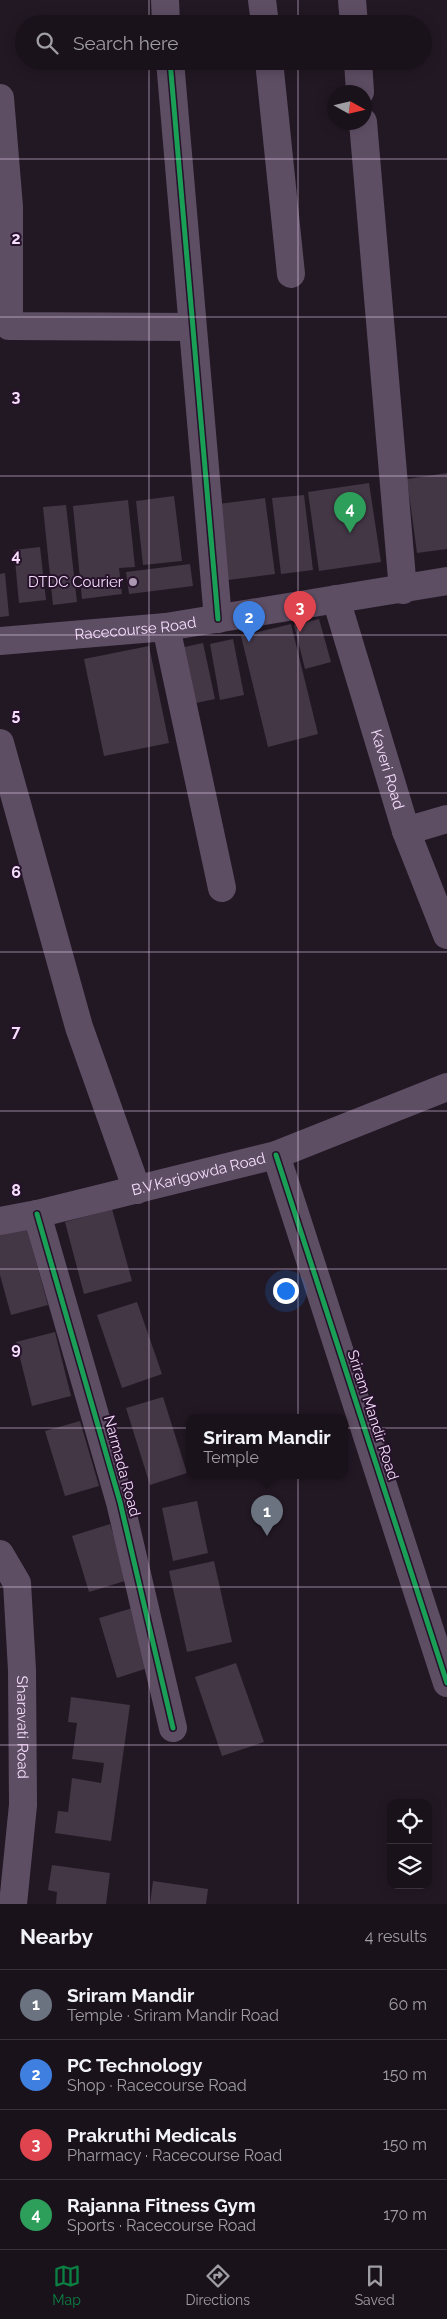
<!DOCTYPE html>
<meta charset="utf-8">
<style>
:root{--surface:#1a121b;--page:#231b24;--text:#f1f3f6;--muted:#9f9ea3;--line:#38323a;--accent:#0b8043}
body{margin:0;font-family:Raleway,sans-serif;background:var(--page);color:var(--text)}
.controls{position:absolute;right:15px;bottom:15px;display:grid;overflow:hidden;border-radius:10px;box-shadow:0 2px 12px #0003}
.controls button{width:45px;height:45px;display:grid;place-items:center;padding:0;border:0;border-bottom:1px solid var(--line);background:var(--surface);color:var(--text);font:25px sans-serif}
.compass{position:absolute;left:327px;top:85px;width:45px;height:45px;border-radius:50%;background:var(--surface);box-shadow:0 2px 12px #0003;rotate:98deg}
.you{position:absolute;left:285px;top:1290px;width:18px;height:18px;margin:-12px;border:4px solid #fff;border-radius:50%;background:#1a73e8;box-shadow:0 0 0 8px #1a73e833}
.badge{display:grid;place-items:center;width:32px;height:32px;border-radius:50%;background:var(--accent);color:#fff;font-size:16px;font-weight:700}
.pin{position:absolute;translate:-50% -41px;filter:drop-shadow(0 1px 2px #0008)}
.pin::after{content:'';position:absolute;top:26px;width:18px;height:15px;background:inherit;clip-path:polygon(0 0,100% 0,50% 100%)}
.popup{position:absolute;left:186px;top:1414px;width:162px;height:65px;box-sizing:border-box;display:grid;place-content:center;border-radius:10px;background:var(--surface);filter:drop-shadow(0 1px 4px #0005);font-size:16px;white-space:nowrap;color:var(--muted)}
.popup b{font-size:19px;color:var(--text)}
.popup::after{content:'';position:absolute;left:50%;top:100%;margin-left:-10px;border:10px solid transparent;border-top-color:var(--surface)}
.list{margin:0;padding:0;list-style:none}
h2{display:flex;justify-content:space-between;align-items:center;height:65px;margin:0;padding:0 20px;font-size:21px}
h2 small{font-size:16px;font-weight:400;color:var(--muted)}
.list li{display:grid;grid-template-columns:32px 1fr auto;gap:15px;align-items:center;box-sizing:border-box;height:70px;padding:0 20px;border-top:1px solid var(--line)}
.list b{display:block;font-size:19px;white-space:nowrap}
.list p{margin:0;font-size:16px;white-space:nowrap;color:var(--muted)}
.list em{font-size:16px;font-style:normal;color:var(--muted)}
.icon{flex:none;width:28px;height:28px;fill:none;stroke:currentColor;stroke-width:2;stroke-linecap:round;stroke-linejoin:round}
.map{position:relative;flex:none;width:447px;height:1904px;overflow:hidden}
.search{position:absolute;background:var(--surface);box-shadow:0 2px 12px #0003;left:15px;right:15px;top:15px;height:55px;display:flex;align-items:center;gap:12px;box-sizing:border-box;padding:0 18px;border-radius:28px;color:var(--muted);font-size:19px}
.sheet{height:345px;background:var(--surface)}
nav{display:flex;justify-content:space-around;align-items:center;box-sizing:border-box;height:70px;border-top:1px solid var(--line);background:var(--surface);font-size:14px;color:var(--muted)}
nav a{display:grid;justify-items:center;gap:2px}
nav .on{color:var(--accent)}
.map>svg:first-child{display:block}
</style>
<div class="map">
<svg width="447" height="1904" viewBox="0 0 447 1904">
<rect width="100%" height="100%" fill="#221824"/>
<!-- building -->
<g fill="#433645">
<polygon points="447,473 447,549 417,553 407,479"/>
<polygon points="369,483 381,562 319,571 308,492"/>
<polygon points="304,495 313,570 281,574 272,498"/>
<polygon points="174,496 182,561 143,565 136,501"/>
<polygon points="265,498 275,574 228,580 218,504"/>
<polygon points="128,500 135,567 119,568 122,594 82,599 73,506"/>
<polygon points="66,505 77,602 53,605 43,507"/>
<polygon points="40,547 46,600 19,603 14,550"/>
<polygon points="190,564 193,586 129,594 126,572"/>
<polygon points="5,573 9,616 0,617 0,574"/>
<polygon points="319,619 331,662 305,669 294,625"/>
<polygon points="291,624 318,734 268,747 241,636"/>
<polygon points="233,639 244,695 220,700 210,644"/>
<polygon points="203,643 215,699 191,704 180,648"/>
<polygon points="149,646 169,743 104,756 84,659"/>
<polygon points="112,1209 132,1281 84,1294 65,1222"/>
<polygon points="27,1228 48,1305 11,1315 0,1275 0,1235"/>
<polygon points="137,1302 162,1374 122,1388 97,1315"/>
<polygon points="55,1332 71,1396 32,1406 16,1342"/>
<polygon points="163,1397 187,1473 150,1485 126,1408"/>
<polygon points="80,1421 99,1486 65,1496 45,1431"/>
<polygon points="197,1501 208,1553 173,1561 162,1508"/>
<polygon points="110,1524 128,1580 89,1592 72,1536"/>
<polygon points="214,1561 232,1642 187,1652 169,1571"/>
<polygon points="136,1607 154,1666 117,1678 99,1618"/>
<polygon points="236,1663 264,1742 222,1756 195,1677"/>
<polygon points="71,1697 130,1705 111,1841 55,1833 58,1811 68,1812 72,1778 101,1783 104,1763 72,1759 77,1723 68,1722"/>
<polygon points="52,1865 110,1873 106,1904 56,1904 57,1892 48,1890"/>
<polygon points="153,1881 208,1889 206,1904 150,1904"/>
</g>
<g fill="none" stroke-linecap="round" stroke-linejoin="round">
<!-- minor -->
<g stroke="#5e4e64" stroke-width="28">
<polyline points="165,0 166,24"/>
<polyline points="262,0 265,24"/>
<polyline points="352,0 354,24"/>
<polyline points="170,61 218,619"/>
<polyline points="269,61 291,274"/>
<polyline points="358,61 360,92"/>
<polyline points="0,98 9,207 9,326 192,327"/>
<polyline points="363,122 403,590"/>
<path id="s1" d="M 336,599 L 406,831 L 447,935"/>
<polyline points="166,627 222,888"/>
<path id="s2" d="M 0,641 L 166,627 L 447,581"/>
<polyline points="0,743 79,1027 137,1190"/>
<polyline points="406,831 447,819"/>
<polyline points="276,1155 447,1683"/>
<polyline points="37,1214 120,1502 173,1728"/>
<path id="s3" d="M 0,1221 L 37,1214 L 276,1155 L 447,1087"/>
<path id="s4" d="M 0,1554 L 17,1583 L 22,1670 L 23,1805 L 13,1904"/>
</g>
<defs>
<g id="cycleway">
<polyline points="170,61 218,619"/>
<polyline points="276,1155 447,1683"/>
<polyline points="37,1214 120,1502 173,1728"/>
</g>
</defs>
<!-- cycleway casing -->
<use href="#cycleway" stroke="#26122a" stroke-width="8"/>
<!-- cycleway -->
<use href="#cycleway" stroke="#1a9f57" stroke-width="5"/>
</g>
<!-- grid -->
<path fill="none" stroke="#f6ddfd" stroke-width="1" stroke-opacity="0.55" d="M 149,0 L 149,24M 298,0 L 298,24M 149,61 L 149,1904M 298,61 L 298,1904M 0,159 L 447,159M 0,317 L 447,317M 0,476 L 447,476M 0,635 L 447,635M 0,793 L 447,793M 0,952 L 447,952M 0,1111 L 447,1111M 0,1269 L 447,1269M 0,1428 L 447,1428M 0,1587 L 447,1587M 0,1745 L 447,1745"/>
<!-- markers -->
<circle fill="#ac98b1" stroke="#26122a" stroke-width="2" cx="133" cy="582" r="5"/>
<g text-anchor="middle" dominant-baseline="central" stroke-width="4" stroke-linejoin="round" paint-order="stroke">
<!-- poi labels -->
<g font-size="15" fill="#f6ddfd" stroke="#26122a" text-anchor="end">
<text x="123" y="582">DTDC Courier</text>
</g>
<!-- street labels -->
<g font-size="15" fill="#f6ddfd" stroke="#26122a">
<text stroke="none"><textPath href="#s2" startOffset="136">Racecourse Road</textPath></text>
<text stroke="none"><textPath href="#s1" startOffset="178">Kaveri Road</textPath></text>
<text stroke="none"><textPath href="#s3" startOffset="204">B.V.Karigowda Road</textPath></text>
<text transform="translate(373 1415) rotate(72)">Sriram Mandir Road</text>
<text transform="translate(122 1466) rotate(75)">Narmada Road</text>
<text stroke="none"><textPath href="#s4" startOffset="178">Sharavati Road</textPath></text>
</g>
</g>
<g font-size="16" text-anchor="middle" font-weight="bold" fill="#f6ddfd" stroke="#26122a" stroke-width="4" stroke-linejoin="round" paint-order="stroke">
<text x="16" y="244">2</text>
<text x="16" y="402">3</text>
<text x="16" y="561">4</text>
<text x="16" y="720">5</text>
<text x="16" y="878">6</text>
<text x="16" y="1037">7</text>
<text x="16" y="1196">8</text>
<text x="16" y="1354">9</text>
</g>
</svg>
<div class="controls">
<button><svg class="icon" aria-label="locate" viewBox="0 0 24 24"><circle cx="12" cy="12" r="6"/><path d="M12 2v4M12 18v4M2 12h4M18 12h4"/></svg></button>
<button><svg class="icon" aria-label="layers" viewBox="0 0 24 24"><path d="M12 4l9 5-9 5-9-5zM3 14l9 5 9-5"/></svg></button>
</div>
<svg class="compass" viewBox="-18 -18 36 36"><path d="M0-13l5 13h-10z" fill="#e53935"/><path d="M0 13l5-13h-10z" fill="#9f9ea3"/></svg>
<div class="you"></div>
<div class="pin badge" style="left:267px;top:1536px;background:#6b7280">1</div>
<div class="popup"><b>Sriram Mandir</b>Temple</div>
<div class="pin badge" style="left:249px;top:642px;background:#3f7fe0">2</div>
<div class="pin badge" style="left:300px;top:632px;background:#e0444e">3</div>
<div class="pin badge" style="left:350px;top:533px;background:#2e9e5b">4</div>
<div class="search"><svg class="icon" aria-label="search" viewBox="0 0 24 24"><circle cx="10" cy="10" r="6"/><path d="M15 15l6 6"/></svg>Search here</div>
</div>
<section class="sheet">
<h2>Nearby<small>4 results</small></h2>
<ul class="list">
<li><span class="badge" style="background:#6b7280">1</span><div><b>Sriram Mandir</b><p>Temple · Sriram Mandir Road</p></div><em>60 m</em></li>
<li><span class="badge" style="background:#3f7fe0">2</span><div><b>PC Technology</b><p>Shop · Racecourse Road</p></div><em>150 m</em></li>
<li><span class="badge" style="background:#e0444e">3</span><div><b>Prakruthi Medicals</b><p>Pharmacy · Racecourse Road</p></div><em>150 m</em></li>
<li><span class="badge" style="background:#2e9e5b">4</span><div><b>Rajanna Fitness Gym</b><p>Sports · Racecourse Road</p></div><em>170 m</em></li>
</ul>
</section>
<nav>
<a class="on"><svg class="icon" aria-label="map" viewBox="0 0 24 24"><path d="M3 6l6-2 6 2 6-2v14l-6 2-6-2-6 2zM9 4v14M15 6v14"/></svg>Map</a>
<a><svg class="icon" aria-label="directions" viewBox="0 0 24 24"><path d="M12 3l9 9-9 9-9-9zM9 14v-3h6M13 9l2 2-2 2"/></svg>Directions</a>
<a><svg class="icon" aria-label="saved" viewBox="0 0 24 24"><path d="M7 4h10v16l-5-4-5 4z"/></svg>Saved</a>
</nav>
